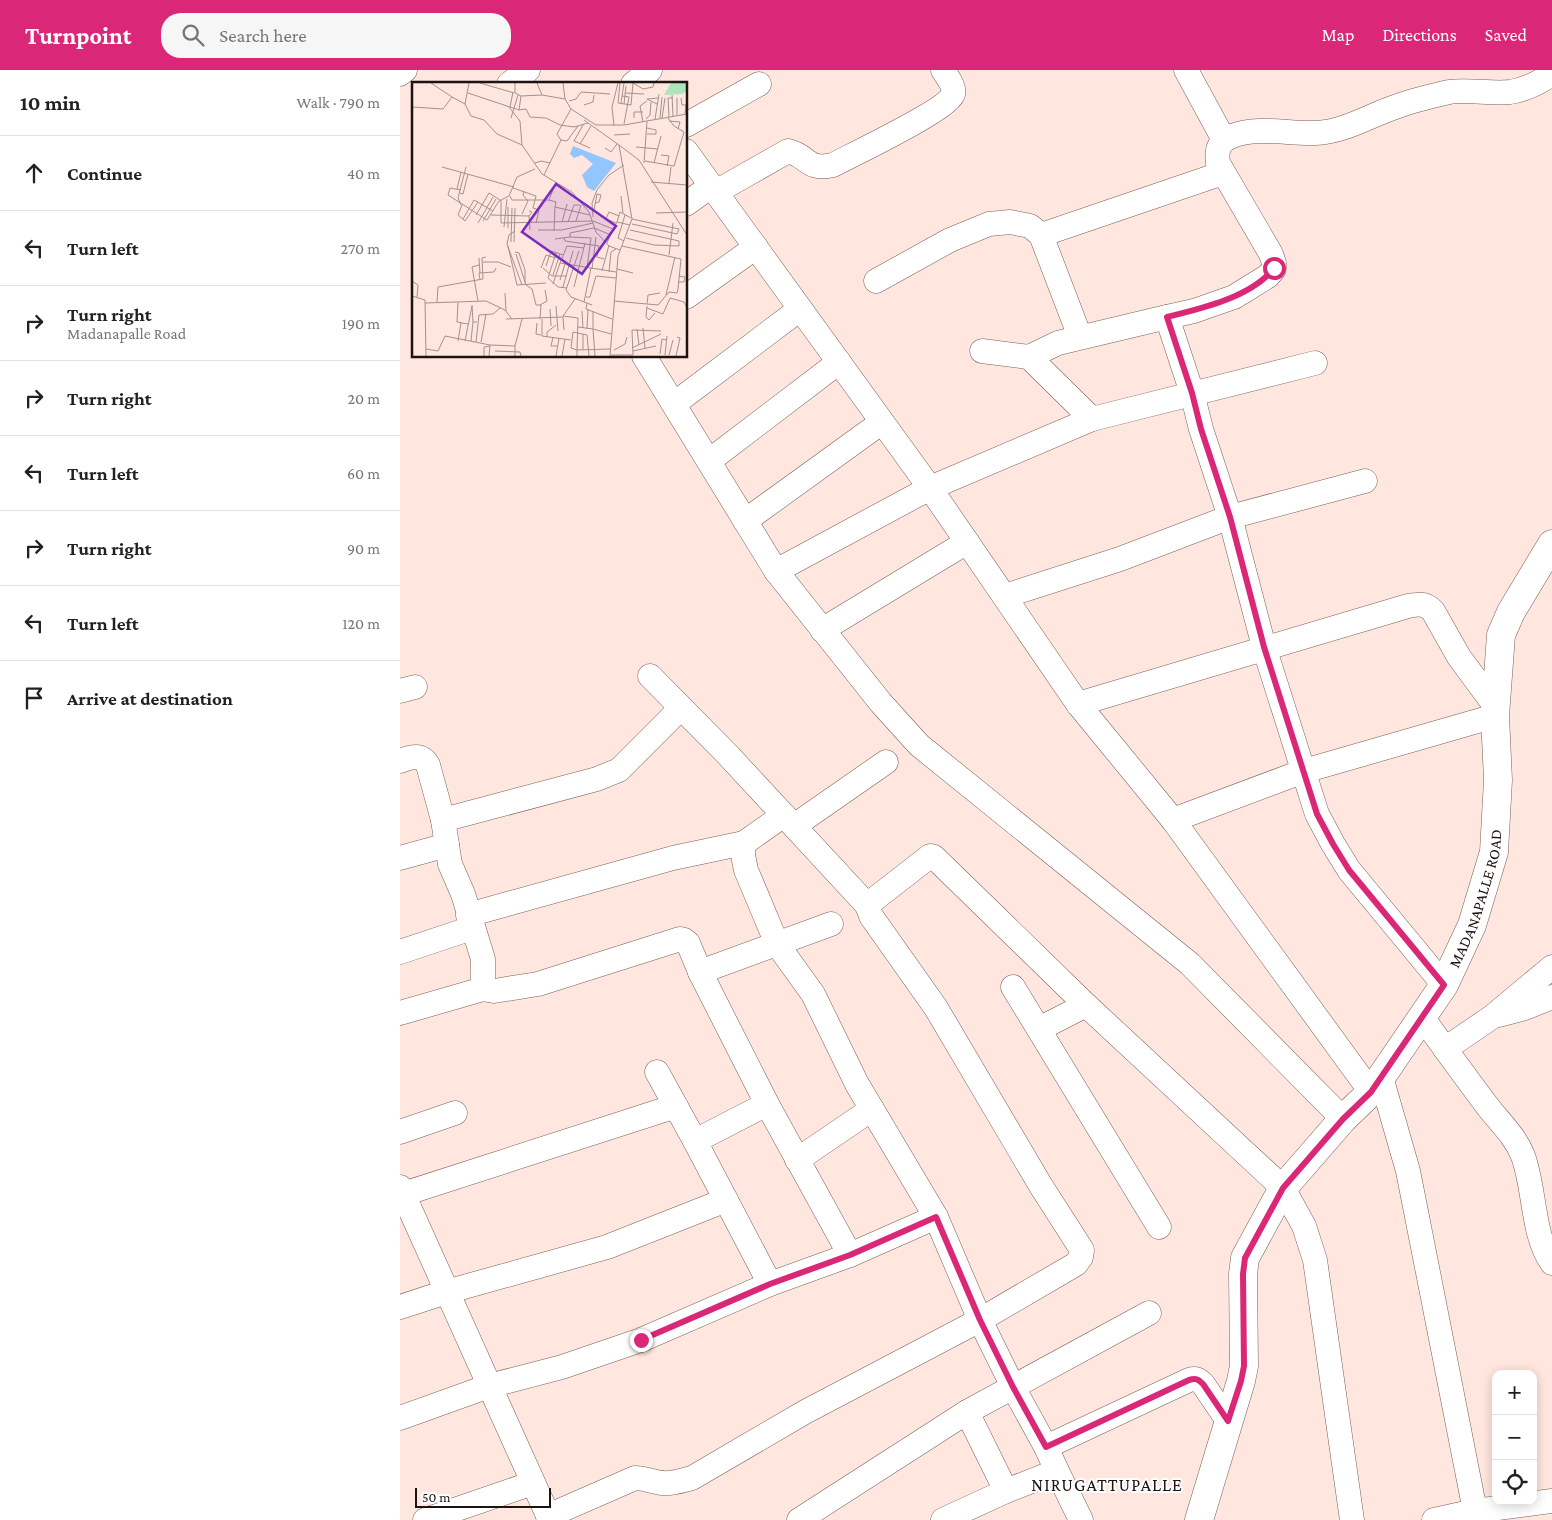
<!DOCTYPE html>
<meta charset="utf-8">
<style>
:root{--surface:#fff;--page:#f6f6f6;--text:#202124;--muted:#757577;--line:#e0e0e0;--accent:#db2777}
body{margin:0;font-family:"Crimson Pro",serif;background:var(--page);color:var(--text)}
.controls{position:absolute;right:15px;bottom:15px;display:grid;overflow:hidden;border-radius:10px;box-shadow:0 2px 12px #0003}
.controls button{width:45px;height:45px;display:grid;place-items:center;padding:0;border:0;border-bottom:1px solid var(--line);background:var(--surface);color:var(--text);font:25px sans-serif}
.scale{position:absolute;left:15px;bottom:12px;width:136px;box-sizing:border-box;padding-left:5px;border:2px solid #1d1310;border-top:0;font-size:14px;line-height:18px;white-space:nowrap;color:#1d1310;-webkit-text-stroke:4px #fff;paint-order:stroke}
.stop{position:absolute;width:15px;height:15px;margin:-11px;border:4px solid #db2777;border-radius:50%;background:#fff}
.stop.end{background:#db2777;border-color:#fff;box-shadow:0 1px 5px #0008}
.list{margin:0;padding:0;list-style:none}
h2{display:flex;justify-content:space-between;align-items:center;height:65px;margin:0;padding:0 20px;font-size:21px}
h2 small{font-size:16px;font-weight:400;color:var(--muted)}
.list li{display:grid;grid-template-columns:32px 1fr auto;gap:15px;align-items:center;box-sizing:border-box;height:75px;padding:0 20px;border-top:1px solid var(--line)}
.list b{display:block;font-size:19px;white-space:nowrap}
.list p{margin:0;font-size:16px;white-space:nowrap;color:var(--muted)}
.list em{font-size:16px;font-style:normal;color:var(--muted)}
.icon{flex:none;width:28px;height:28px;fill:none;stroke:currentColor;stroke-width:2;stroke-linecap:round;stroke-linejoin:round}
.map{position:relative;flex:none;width:1152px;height:1450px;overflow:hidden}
header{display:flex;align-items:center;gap:30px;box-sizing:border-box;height:70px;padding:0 25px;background:var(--accent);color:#fff}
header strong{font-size:24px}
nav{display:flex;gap:28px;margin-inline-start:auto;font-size:18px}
.search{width:350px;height:45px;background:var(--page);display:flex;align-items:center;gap:12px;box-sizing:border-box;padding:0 18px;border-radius:20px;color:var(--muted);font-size:19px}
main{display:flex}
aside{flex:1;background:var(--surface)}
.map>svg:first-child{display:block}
</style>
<header>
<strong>Turnpoint</strong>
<div class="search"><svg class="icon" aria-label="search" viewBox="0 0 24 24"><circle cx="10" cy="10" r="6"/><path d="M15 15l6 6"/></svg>Search here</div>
<nav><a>Map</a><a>Directions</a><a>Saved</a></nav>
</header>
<main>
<aside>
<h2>10 min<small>Walk · 790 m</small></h2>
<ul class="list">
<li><svg class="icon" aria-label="ahead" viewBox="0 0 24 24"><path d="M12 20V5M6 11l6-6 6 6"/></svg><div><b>Continue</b></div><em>40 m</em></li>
<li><svg class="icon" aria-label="left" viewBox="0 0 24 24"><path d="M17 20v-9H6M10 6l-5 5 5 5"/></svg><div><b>Turn left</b></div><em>270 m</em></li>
<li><svg class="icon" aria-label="right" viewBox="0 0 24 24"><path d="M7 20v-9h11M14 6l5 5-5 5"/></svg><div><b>Turn right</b><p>Madanapalle Road</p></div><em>190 m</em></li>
<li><svg class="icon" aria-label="right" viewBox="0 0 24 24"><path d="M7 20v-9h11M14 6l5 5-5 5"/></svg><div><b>Turn right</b></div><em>20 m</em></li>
<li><svg class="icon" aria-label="left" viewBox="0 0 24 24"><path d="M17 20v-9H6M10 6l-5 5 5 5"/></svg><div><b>Turn left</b></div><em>60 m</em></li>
<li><svg class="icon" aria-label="right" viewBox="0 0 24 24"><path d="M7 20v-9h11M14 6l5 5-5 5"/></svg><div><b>Turn right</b></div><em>90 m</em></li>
<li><svg class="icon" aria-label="left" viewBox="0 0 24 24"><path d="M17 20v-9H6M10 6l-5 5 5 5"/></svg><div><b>Turn left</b></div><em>120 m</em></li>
<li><svg class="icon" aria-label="arrive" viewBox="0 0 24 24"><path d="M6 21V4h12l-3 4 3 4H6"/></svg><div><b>Arrive at destination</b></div></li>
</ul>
</aside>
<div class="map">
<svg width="1152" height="1450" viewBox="0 0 1152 1450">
<rect width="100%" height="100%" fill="#ffe6de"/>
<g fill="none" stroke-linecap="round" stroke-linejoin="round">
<defs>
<g id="minor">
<polyline points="786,0 824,70"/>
<polyline points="0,4 5,0"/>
<polyline points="109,14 128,0"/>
<polyline points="233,14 250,0"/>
<polyline points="286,55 359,14"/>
<polyline points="286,81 530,418 678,634 773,750 971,1022"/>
<path d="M 316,122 L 388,81 C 409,86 406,101 433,95 C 452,85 547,40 553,24 C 555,16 547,7 543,0"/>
<polyline points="286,134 311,116"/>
<polyline points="641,165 823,103"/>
<polyline points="476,211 550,170 589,154 610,152 630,156 641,165 680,267"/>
<polyline points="286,227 356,177"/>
<path d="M 767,247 L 794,241 L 834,227 L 868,206 L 874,199 L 874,193 L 871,184 L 818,93 C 816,80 819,71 832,66 C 858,56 888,64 915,63 C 945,62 970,45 998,36 C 1014,30 1032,26 1049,22 C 1069,19 1090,24 1110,22 C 1124,20 1140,12 1152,4"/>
<polyline points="582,281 629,287"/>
<polyline points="244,286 376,501 481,633 519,675 790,894 943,1049"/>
<polyline points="274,334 400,239"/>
<polyline points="692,349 915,293"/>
<polyline points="309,391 439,292"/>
<polyline points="345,451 482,352"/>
<polyline points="376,501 530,418 692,349 629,287 658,273 767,247 792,323 801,359 830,447 864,577 917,744 933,774 949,800 1044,915"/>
<polyline points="605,526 720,489 830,447 965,411"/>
<polyline points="422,560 567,472"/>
<polyline points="250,606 328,685 467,835"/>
<polyline points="0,621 15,617"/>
<path d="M 678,634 L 1008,536 C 1019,534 1025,533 1033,541 L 1059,587 L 1096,637"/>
<path d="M 0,691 C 11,687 21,683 28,695 L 43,750 L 50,794 L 63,824 L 83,889 L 83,919"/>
<polyline points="384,745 344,773 343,785 346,800 377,874 413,924 457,1014 536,1147 580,1250 613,1317 646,1377 657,1401 606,1421 543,1450"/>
<polyline points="43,750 197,709 219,700 281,638"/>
<polyline points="773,750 904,701 1095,646"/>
<polyline points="394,756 486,692"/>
<polyline points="0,788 47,775"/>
<polyline points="68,845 273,788 344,773"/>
<polyline points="0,882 72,858"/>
<polyline points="300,902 431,854"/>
<polyline points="613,917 759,1157"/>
<polyline points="0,943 83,919 94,921 138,914 280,869 284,870 288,873 300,902 367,1034 450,1185"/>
<polyline points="1099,945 1125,938 1152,927"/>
<path d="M 1022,947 C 1043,976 1064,1005 1085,1033 C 1098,1051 1115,1065 1123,1086 C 1135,1118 1132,1165 1152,1193"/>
<polyline points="639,959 686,935"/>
<polyline points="1045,979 1092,947 1152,897"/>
<polyline points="257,1002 295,1071 370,1214"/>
<polyline points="981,1007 1008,1101 1075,1441 1152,1431"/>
<polyline points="0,1062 55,1043"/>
<polyline points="295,1071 367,1034"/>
<polyline points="397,1090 472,1039"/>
<polyline points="0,1117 150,1450"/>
<polyline points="0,1125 276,1036"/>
<polyline points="0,1237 46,1222 207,1177 326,1130"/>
<polyline points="567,1342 606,1421"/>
<polyline points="0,1348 89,1316 162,1297 241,1270 370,1214 450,1185 536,1147"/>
<path d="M 646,1377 L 789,1310 C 796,1308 798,1309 803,1314 L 828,1351"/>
<polyline points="657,1401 681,1450"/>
<path d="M 148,1446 L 235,1408 C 245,1408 253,1412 263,1413 C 273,1414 283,1410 292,1408 L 405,1342 L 580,1250 L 676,1194 L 681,1187 L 682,1180 L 641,1116 L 536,938 L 471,846 L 467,835 L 530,786 L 534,787 L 686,935 L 883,1118 L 904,1156 L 915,1190 L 952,1450"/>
<polyline points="25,1450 133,1413"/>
<polyline points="399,1450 567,1342 749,1243"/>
<polyline points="1034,1450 1075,1441"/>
</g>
<g id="major">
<path id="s1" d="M 799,1450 L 841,1311 L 844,1296 L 843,1204 L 845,1188 L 883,1118 L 943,1049 L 971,1022 L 1044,915 L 1072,855 L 1094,782 L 1098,710 L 1095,646 L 1101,565 L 1111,542 L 1152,474"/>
</g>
</defs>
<!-- minor casing -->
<use href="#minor" stroke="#795f56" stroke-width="25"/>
<!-- major casing -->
<use href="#major" stroke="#795f56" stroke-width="29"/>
<!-- minor -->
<use href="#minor" stroke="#fff" stroke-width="24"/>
<!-- major -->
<use href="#major" stroke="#fff" stroke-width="28"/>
</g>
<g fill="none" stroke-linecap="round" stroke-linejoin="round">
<!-- route -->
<path stroke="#db2777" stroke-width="6" d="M 241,1270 L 370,1214 L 450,1185 L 536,1147 L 580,1250 L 613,1317 L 646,1377 L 789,1310 C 796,1308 798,1309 803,1314 L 828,1351 L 841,1311 L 844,1296 L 843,1204 L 845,1188 L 883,1118 L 943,1049 L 971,1022 L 1044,915 L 949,800 L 933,774 L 917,744 L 864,577 L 830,447 L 801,359 L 792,323 L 767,247 C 800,239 852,227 874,198"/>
</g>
<g text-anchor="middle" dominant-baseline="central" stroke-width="4" stroke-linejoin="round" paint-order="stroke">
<!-- street labels -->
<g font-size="16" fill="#1d1310" stroke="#fff">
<text stroke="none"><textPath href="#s1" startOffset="701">MADANAPALLE ROAD</textPath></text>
</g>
<!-- neighbourhood labels -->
<g font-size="18" letter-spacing="1" fill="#1d1310" stroke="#fff">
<text x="707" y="1415">NIRUGATTUPALLE</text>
</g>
</g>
<!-- overview -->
<g transform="translate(12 12)">
<rect width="275" height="275" fill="#ffe6de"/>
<path d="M 259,1 L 275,1 L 275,9 L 270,12 L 252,13 Z" fill="#afe3bb"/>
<path d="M 161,64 L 204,81 L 182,109 L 175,105 L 170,93 L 181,82 L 170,73 L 162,76 L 158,72 Z" fill="#93c5fe"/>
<path fill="none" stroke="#a5928c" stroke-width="1" d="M 19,1 L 40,15M 68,1 L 102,11M 103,1 L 103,11 L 109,14 L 107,28M 125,1 L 130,13 L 153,17M 151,1 L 153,17 L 159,27 L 184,43 L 212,43 L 275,32M 208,1 L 206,21 L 219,23 L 221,1M 221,1 L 231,7 L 241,5 L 242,1M 56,11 L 107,28 L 114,27 L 118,35 L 134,36 L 148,43 L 162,45 L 176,41M 213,11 L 232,12M 260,13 L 261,34M 109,14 L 130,13M 210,14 L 217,15 L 212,42M 269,16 L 270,23 L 274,23 L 273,32M 157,19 L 164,17 L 169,10 L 198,12M 209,21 L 212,1M 53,22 L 57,1M 212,22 L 214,4M 245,22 L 235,17 L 246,16M 172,23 L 181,20 L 182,13M 96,24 L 108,39 L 110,63M 0,25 L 31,27 L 40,15 L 53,22 L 59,34 L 72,38 L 85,52 L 110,63 L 130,92 L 160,110 L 177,130 L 184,150 L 197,164 L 208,168M 98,25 L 101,10M 265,33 L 265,16M 257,35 L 256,16 L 261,16M 99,36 L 106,13M 222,36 L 222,30 L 231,30M 248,36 L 250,15M 250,36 L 253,16M 234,37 L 238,33 L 239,20M 243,37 L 247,12M 172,38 L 207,63 L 220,137 L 206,174 L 198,274M 257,39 L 268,40 L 266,47M 231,40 L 228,24 L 235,19M 171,43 L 162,59 L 178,66M 202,44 L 200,25 L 206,1M 235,46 L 244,48 L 244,52 L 235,52M 202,53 L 218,52M 149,58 L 145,52 L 159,27M 168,62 L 179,44M 207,63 L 227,78 L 275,153M 224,65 L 246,67M 193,66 L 199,70 L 205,62M 249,73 L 257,74 L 255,84M 233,79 L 262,84 L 272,50 L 262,44 L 256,36M 123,81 L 129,79 L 138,81M 232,81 L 235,39M 242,81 L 249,54M 30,85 L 102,105M 132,93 L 149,58 L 155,59 L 166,44M 239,100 L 275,103M 257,101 L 259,85M 101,106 L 124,114 L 121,126 L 127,128 L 124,141M 45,107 L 49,90M 49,108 L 38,106 L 36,113 L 75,138 L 87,119 L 97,114 L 105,95 L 123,87M 48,111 L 51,112 L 56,92M 98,114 L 100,118 L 137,118M 209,114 L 211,131M 89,118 L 89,141 L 180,139M 183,121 L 187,120 L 189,113 L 185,112M 49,123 L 46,116 L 54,85M 50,123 L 46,133 L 53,139 L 66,120M 96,125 L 96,146M 143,125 L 144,120 L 137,118 L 144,100M 182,128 L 185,112M 117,129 L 120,130 L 117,134 L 118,148M 244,131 L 275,130M 110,132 L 116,119 L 111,113 L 112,109M 64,133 L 77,111 L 88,118M 79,133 L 117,134M 181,135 L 180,121 L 185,108 L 197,93 L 212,83M 51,137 L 62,118 L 81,129M 220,137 L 267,147 L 265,152 L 220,142M 71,139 L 84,117M 164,139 L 169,123M 181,139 L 201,147 L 205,140 L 218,143M 150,140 L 155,122M 156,140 L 162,123 L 168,123M 205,140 L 208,130 L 219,136M 66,141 L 81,115M 204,141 L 194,137 L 197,130 L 207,134M 92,145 L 95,117M 126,148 L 150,148 L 181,141M 103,149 L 97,153 L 95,162 L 110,203M 142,149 L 143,125 L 178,133M 152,156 L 153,159 L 187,164 L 185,175 L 192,177M 214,156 L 242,163 L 267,164 L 267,159 L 218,148M 143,157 L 158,155M 212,159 L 206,156 L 213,133M 99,160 L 100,126M 102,160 L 103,126M 195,161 L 201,147M 96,164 L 105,203 L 134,201M 172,166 L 155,164 L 148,181 L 204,190M 167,169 L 154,208 L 159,215 L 180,223M 103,170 L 107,171 L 113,188 L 113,201M 144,171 L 136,196 L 146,205 L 155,206M 104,172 L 114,203 L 120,207 L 124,223 L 129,223 L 128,237M 257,173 L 261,141M 67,176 L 68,191M 71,180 L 86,180 L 99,185M 134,184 L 139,169 L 151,173M 129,186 L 134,173 L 144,176M 131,186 L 140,194 L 155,194M 175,186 L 179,156 L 158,155 L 158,151 L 182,146 L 199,153M 180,187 L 184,155M 205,187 L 221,191M 190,189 L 197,163M 197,190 L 199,170 L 204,167M 141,193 L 148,172M 68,198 L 67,191 L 82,190 L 84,186M 148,198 L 153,182M 0,199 L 6,203 L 5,215M 266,200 L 272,200 L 273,195 L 267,194M 141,202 L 148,181M 151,205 L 161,169M 162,205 L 173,161M 93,211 L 94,229M 254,213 L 263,175M 0,214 L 13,218 L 14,274M 174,215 L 178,215 L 184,194 L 204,196M 258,216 L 272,220 L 275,226M 163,217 L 151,234 L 166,236 L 165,268 L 198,267M 66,219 L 60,185 L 67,183M 202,219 L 246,223 L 257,210 L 265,211 L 266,207 L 269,177 L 210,164M 25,220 L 26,205 L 71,197 L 70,176 L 74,175M 46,220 L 45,240 L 56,242M 172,220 L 179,186M 13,221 L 74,219 L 93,228 L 100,237M 175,221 L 174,227 L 200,237M 235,222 L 236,213 L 248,211M 60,223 L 61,240M 128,223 L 135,219 L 133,208M 144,224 L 146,249M 235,224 L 234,235 L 237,238 L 243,231M 235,226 L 251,232 L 258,216M 138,227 L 139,244M 170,229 L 171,246M 94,237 L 151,235 L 152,248M 130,237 L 130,254 L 159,258M 125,241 L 124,252 L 129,253M 166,245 L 181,247 L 181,229M 231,246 L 233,266M 175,247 L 176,227M 225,247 L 227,263M 135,255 L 135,250 L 144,243M 141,255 L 139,264 L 145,264M 46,259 L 49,241M 53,259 L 60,224M 59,259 L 61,240 L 65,240M 64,260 L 67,233 L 81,232 L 88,226M 69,260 L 74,232M 103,264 L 110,237M 220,266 L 249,252M 14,267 L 26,269 L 33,254 L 78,263M 171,268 L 171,252M 202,268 L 213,262 L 215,255M 83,269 L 108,270 L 109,274M 221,269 L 244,264M 248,272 L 250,257 L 255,258M 199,273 L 221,273 L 220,248 L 249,249M 253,273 L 255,254M 257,273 L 261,258M 72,274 L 72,265 L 78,264M 77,274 L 78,263 L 103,264 L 103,274M 144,274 L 147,256M 150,274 L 153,257M 165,274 L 165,268 L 159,266 L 161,250 L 175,253 L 177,274M 183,274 L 181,247 L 199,252M 264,274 L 268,256 L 265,255"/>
<path fill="#7b2cbf" fill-opacity="0.15" stroke="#7b2cbf" stroke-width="2.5" d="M 144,102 L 204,144 L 170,192 L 110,150 Z"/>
<rect width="275" height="275" fill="none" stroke="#1d1310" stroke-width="2.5"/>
</g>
</svg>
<div class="controls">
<button>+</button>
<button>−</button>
<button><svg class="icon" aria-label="locate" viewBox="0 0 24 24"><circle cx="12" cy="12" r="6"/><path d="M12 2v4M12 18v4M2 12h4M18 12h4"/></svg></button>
</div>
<div class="scale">50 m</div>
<div class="stop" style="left:874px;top:198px"></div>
<div class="stop end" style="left:241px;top:1270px"></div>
</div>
</main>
